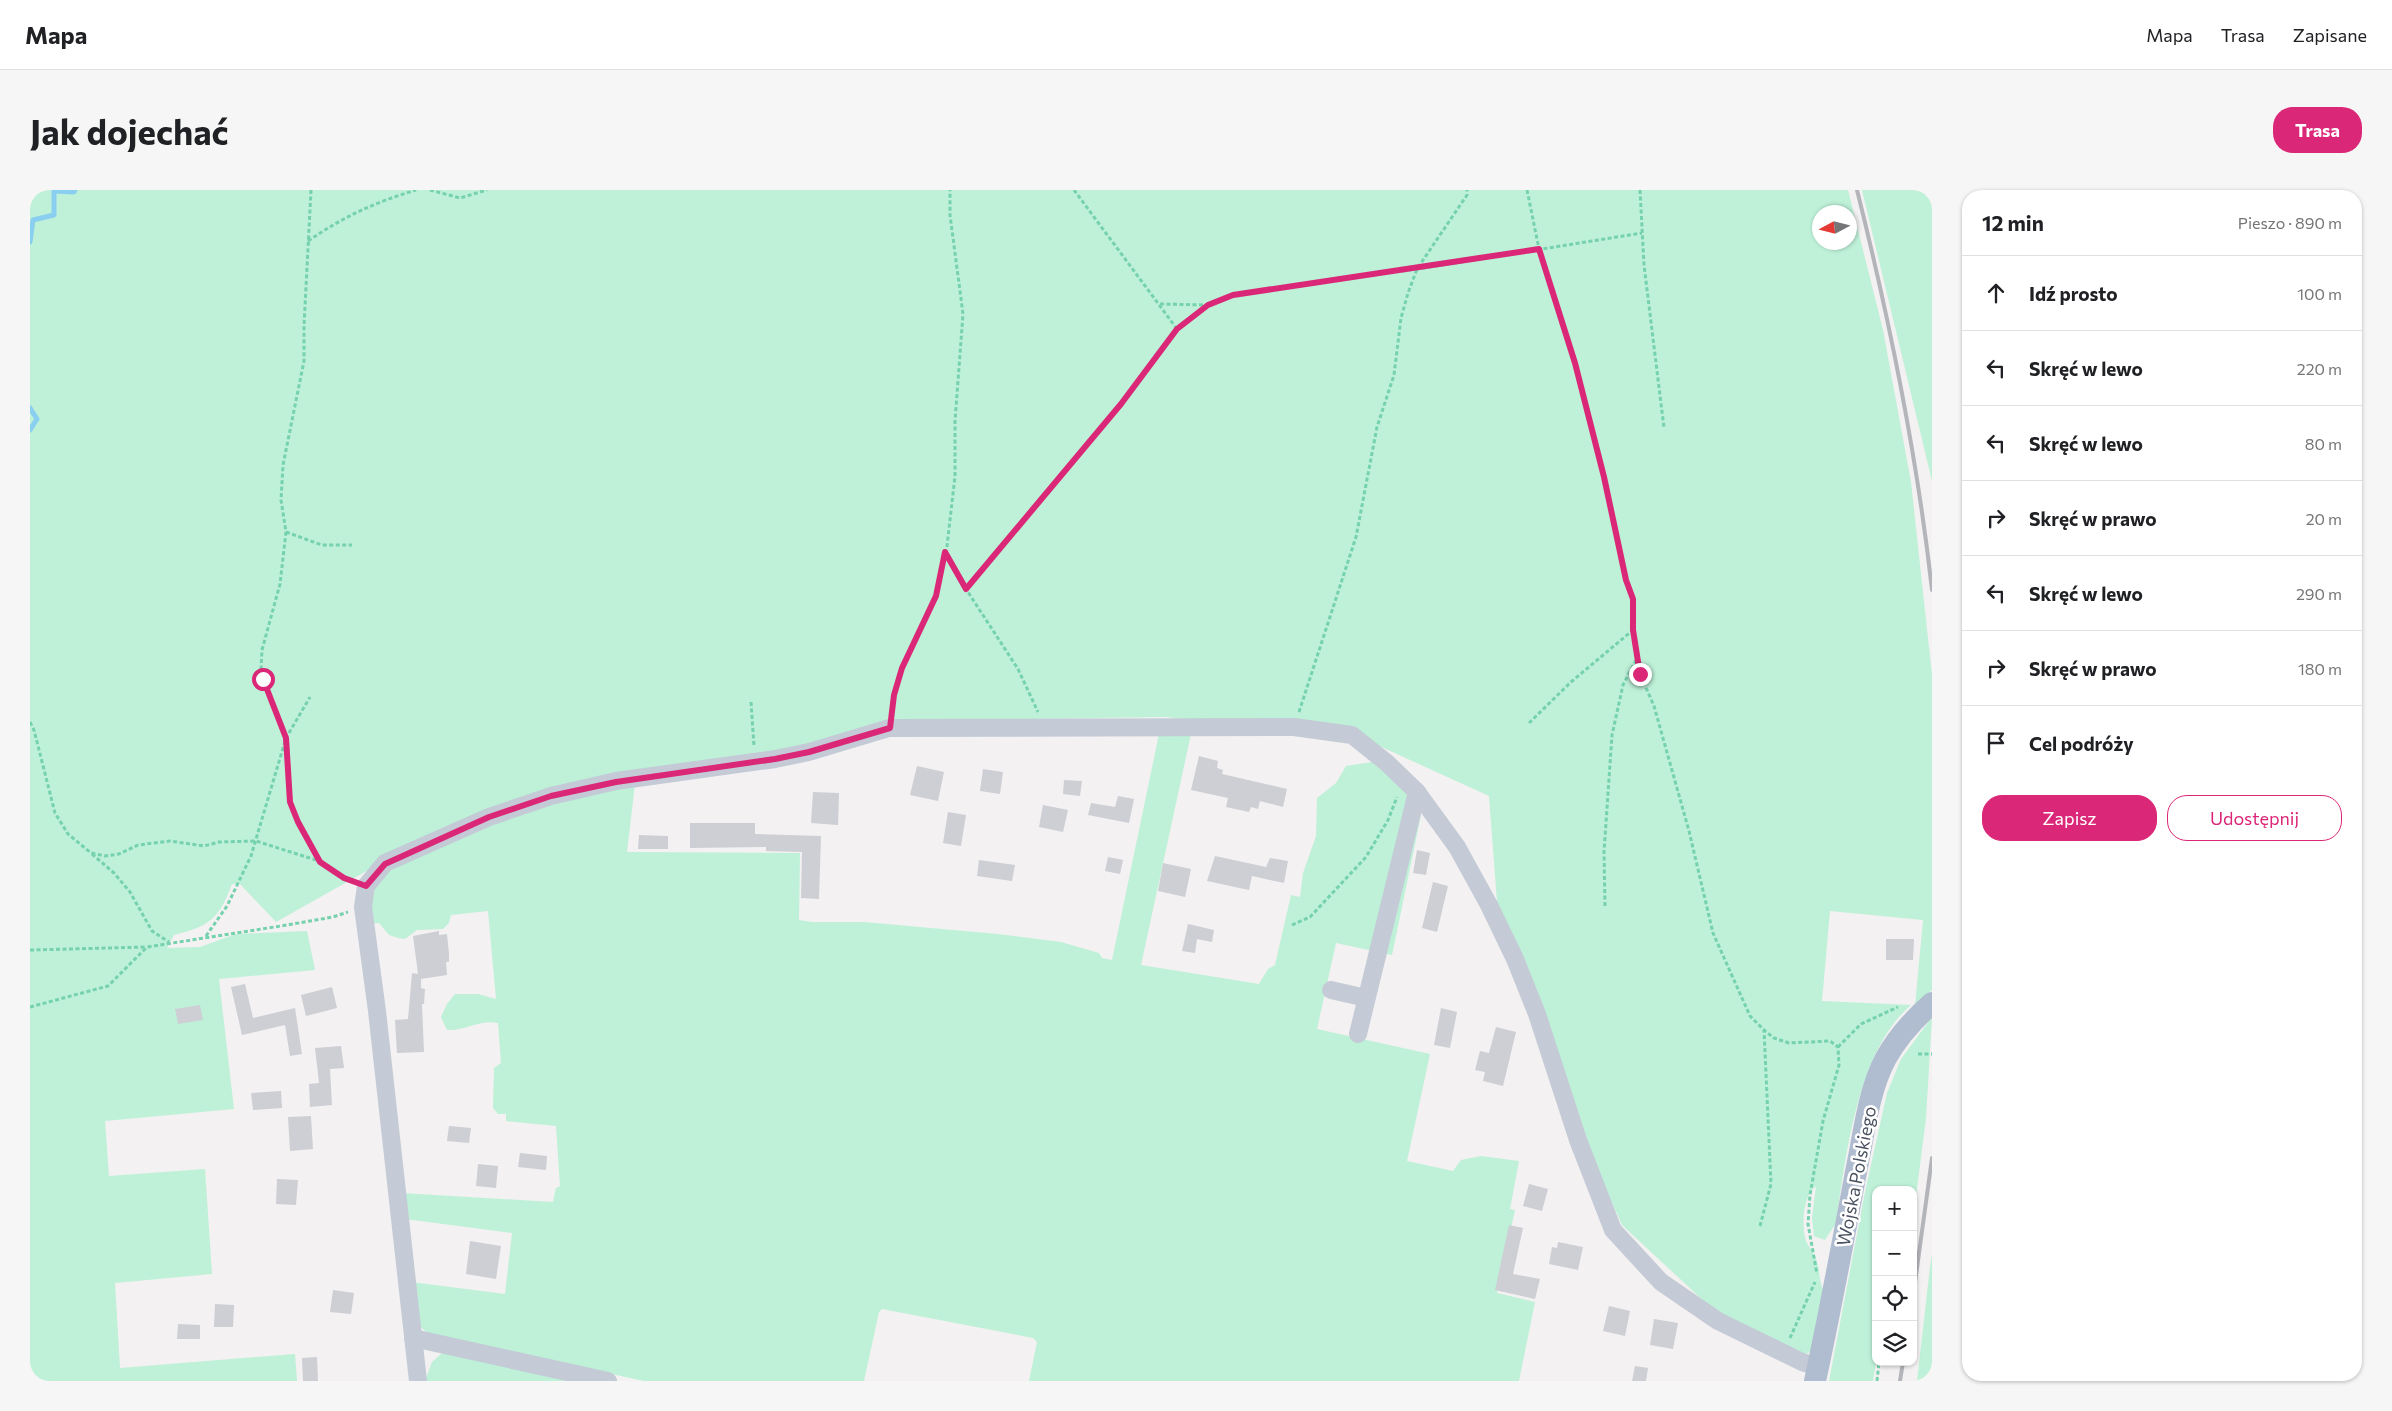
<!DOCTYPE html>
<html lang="pl">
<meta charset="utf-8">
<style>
:root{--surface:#fff;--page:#f6f6f6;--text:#202124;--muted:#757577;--line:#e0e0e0;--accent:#db2777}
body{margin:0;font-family:Commissioner,sans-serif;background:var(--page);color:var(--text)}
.controls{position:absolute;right:15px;bottom:15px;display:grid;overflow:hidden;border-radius:10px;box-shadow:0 1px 4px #0004}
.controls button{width:45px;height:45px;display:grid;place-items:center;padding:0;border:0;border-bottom:1px solid var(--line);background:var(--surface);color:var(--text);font:25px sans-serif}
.compass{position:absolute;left:1782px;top:15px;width:45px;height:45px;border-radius:50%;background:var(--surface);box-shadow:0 1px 4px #0004;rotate:263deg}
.stop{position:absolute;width:15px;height:15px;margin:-11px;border:4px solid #db2777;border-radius:50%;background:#fff}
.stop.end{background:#db2777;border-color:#fff;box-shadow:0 1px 5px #0008}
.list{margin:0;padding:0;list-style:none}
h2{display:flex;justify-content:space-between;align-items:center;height:65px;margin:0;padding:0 20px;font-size:21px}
h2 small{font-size:16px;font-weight:400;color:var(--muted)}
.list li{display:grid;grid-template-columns:32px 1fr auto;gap:15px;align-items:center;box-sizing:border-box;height:75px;padding:0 20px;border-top:1px solid var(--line)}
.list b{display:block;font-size:19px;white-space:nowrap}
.list em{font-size:16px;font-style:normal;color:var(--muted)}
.actions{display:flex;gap:10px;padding:15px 20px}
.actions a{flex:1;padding:11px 0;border:1px solid var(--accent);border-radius:20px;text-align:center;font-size:18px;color:var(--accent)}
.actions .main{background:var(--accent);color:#fff}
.icon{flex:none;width:28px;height:28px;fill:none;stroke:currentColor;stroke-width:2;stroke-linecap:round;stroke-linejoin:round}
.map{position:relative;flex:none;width:1902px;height:1191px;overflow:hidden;border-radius:20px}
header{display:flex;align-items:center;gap:30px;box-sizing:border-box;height:70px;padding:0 25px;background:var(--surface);border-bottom:1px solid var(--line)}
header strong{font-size:24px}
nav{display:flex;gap:28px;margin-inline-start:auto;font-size:18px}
.intro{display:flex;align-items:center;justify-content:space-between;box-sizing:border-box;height:120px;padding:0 30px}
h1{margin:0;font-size:35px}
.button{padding:12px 22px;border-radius:20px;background:var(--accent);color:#fff;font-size:18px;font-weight:700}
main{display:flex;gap:30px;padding:0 30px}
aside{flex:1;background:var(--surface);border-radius:20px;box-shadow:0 1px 4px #0004}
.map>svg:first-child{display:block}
</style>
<header>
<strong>Mapa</strong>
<nav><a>Mapa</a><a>Trasa</a><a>Zapisane</a></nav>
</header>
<div class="intro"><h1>Jak dojechać</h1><a class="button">Trasa</a></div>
<main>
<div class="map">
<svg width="1902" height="1191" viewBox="0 0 1902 1191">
<rect width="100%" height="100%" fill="#f3f1f1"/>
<!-- green -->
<g fill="#bef1d8" fill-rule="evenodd">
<path d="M 0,0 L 1818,0 L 1853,140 L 1881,292 L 1902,485 L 1902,800 L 1885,816 L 1893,730 L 1800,721 L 1792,811 L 1881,815 C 1827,861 1816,966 1806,1033 L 1795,1050 L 1784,1046 L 1782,1028 L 1786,996 C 1773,1006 1771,1035 1776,1051 C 1779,1058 1785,1064 1787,1072 C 1790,1082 1789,1092 1794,1102 L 1783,1161 L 1775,1164 L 1692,1128 L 1592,1035 L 1554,950 L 1467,712 L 1459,606 L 1323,544 L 1135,527 L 865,531 L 765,561 L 594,583 L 349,674 L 246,732 L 210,694 L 202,694 C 189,729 180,736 144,745 L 137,758 L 170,757 L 206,744 L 277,741 L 285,780 L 189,789 L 204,919 L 75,931 L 79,986 L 175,979 L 182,1084 L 85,1093 L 90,1178 L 265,1164 L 267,1191 L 0,1191 ZM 1790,22 L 1820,22 L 1820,52 L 1790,52 Z"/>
<polygon points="1832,0 1902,0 1902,291"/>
<path d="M 1129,544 L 1161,544 L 1111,775 L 1229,794 L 1238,779 L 1245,775 L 1261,705 L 1270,707 L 1273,683 L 1286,646 L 1287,608 L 1306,593 L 1316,576 L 1342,572 L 1381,603 L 1391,625 L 1362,765 L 1306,753 L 1287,839 L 1400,864 L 1377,971 L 1423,981 L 1431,970 L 1451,966 L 1489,971 L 1480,1019 L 1485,1020 L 1467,1103 L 1505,1112 L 1489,1191 L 999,1191 L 1007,1152 L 1003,1148 L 852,1119 L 849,1122 L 834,1191 L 614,1191 L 398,1144 L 388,1134 L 381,1092 L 475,1104 L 482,1043 L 375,1029 L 372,1003 L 523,1012 L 526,998 L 530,996 L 526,936 L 476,931 L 476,924 L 468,924 L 463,918 L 464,878 L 471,873 L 468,833 C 450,829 435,841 417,840 L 411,827 L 417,814 L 425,804 L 448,804 L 466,809 L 458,721 L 421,725 L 419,733 L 413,739 L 387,740 L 375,749 L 368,748 L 359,745 L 349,733 L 340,734 L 339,708 L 357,679 L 500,619 L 605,594 L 597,662 L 770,663 L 769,730 L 782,732 L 834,732 L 968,744 L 1031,752 L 1069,763 L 1072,768 L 1082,770 Z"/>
<polygon points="1902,827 1896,928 1883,1030 1883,1000 1846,1000 1846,1172 1843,1191 1799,1191 1835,1002 1857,903 1871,869"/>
<polygon points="1902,1065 1902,1191 1887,1191 1900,1077"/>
<polygon points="412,1163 556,1191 395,1191 402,1172"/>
</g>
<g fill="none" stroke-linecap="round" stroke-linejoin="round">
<!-- stream -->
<g stroke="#8acff0" stroke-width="5">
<polyline points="0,52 3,30 24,25 24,1 44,2 45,0"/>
<polyline points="0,218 7,229 0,240"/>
</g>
</g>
<!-- building -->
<g fill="#cdcfd5">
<polygon points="1169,566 1188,571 1187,578 1193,580 1192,584 1257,599 1253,617 1230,611 1228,619 1221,617 1219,622 1196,617 1198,608 1161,600"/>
<polygon points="887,576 914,582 908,611 880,605"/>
<polygon points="953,579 973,582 970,604 950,601"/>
<polygon points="1034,590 1052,591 1050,606 1033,604"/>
<polygon points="783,602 809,603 808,635 781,633"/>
<polygon points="1088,606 1104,609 1099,633 1058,625 1061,613 1085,617"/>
<polygon points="1013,615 1038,620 1033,642 1009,637"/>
<polygon points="918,622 936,625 931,656 913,653"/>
<polygon points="660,633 725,633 725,644 791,646 789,709 771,708 772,662 736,661 736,657 660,658"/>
<polygon points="609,645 638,646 638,659 608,659"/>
<polygon points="1387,660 1400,663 1396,685 1383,683"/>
<polygon points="1185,666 1236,677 1240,668 1258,671 1254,693 1222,686 1219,700 1177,691"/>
<polygon points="1078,667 1093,670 1090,684 1075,681"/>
<polygon points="949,670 985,675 982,691 947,686"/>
<polygon points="1133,673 1161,679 1155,707 1128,701"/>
<polygon points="1403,692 1418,696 1407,742 1392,738"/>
<polygon points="1158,734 1184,740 1182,752 1167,749 1165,763 1152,761"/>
<polygon points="409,741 409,745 417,744 419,764 419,772 416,772 417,785 391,789 391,798 395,799 394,814 392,814 394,862 367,863 365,830 378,829 382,783 388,784 383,746"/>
<polygon points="1856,749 1884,749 1883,770 1856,770"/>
<polygon points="215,794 223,828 265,818 272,864 260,866 255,835 212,845 201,797"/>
<polygon points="302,797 307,818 276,826 271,805"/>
<polygon points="170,815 173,830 148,834 145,819"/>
<polygon points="1411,818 1427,822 1420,858 1404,855"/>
<polygon points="1466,837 1486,842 1473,896 1453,891 1455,882 1445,880 1450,861 1459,863"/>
<polygon points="311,856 314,878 300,879 302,915 280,917 279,894 289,893 285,858"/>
<polygon points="251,901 252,918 223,920 221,903"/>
<polygon points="281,926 283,959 260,961 258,927"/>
<polygon points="419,936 441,938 439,953 417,951"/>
<polygon points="490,963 517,966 516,980 488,977"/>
<polygon points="448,974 468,976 466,998 446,996"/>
<polygon points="247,989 268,990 266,1015 246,1014"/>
<polygon points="1499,994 1518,999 1512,1021 1493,1016"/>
<polygon points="1479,1035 1493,1038 1483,1084 1510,1089 1505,1109 1465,1100"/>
<polygon points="440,1051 471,1056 466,1089 436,1084"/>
<polygon points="1528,1052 1553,1057 1548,1080 1519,1074 1522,1057 1527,1058"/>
<polygon points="303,1100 324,1103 321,1124 300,1122"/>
<polygon points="185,1114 204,1115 203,1137 184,1137"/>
<polygon points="1579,1116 1600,1121 1595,1146 1573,1141"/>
<polygon points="1624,1129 1648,1133 1643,1159 1620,1155"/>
<polygon points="148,1134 170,1135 170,1149 147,1149"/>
<polygon points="287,1167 288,1191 273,1191 272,1168"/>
<polygon points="1605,1176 1618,1178 1616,1191 1602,1191"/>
</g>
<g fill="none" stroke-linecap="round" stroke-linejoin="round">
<!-- path -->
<g stroke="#75d1ae" stroke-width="3" stroke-dasharray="4 2.5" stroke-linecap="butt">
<polyline points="281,0 274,136 274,171 253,275 251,310 256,342 250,394 232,460 231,480 256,548 260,612 268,632 290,672 322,691"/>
<polyline points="400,0 430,8 457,0"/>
<polyline points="1044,0 1147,139"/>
<polyline points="1497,0 1509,59 1545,173 1574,287 1596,390 1603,409 1603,440 1610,484 1624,516 1659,641 1683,743 1720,826 1734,840 1744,848 1759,853 1800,851 1808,857 1809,875 1793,931 1780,1005 1778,1034 1787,1084"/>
<polyline points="1610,0 1614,75 1634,238"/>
<path d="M 278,51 C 315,26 343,13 386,0"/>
<polyline points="1130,114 1178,115"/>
<polyline points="256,342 292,355 322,355"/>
<polyline points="916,363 936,399 988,479 1008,522"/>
<polyline points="936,399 1091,214 1147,139 1178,115 1203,105 1256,96 1387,79 1612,43"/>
<polyline points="721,512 724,556"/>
<polyline points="861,522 863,505 872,478 907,405 917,356 925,286 925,231 933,124 920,25 920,0"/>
<polyline points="1269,522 1326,347 1347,237 1364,185 1371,128 1378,103 1387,79 1437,5 1437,0"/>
<polyline points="0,532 4,540 25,623 38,644 61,663 75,666 89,664 108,655 140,651 174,656 189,652 226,651 289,671"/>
<polyline points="1499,533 1541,492 1603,440"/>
<polyline points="62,664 84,683 100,702 122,741 139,752"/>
<polyline points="1575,716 1574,662 1582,545 1593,495 1607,468"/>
<polyline points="1262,735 1280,727 1336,667 1358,630 1367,607"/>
<polyline points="176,746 197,716 221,666 256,548 280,507"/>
<polyline points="0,760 116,757"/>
<polyline points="0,817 78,796 117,757 257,735 303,727 318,722"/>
<polyline points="1808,857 1831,834 1868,817"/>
<polyline points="1888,864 1902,864"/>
<polyline points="1730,1036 1741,994 1734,840"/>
<polyline points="1760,1148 1785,1092"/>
<polyline points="1847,1191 1849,1172"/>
</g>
<!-- minor -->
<g stroke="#c4cbd6" stroke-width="18">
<polyline points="1301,800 1336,808"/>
<polyline points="1328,844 1387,602"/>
<polyline points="383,1148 578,1191"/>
<polyline points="388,1191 347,821 333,717 336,696 355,673 459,627 521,606 586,591 745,569 779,562 859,538 1264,537 1322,545 1357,573 1387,602 1427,657 1459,715 1485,769 1507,824 1548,950 1583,1040 1631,1092 1688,1131 1772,1172 1789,1177"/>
</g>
<!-- major -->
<path stroke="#b0bcd0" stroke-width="22" d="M 1785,1191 C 1800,1122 1813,1052 1826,982 C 1834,945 1838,901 1856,868 C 1868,846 1884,829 1902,813"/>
<!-- rail -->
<g stroke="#b3b5bb" stroke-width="4">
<path d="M 1827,0 C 1860,132 1887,265 1902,400"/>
<polyline points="1883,1107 1902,968"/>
<polyline points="1870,1191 1873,1172"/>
</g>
</g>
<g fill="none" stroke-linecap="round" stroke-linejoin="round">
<!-- route -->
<polyline stroke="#db2777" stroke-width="6" points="233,489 256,548 260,612 268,632 290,672 314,688 336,696 355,674 459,627 521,606 586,592 745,569 779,562 860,538 864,505 872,478 906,406 915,362 936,399 1091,214 1147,139 1178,115 1203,105 1509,59 1545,173 1574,287 1596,390 1603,409 1603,440 1610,484"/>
</g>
<g text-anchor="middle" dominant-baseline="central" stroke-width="5" stroke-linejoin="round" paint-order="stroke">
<!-- street labels -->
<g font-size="18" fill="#48515f" stroke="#fff">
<text transform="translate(1826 986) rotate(-79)">Wojska Polskiego</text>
</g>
</g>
</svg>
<div class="controls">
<button>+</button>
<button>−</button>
<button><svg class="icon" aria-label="locate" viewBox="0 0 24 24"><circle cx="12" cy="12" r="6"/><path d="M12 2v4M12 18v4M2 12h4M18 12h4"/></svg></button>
<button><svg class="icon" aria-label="layers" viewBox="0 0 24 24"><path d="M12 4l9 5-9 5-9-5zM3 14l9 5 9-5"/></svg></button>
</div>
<svg class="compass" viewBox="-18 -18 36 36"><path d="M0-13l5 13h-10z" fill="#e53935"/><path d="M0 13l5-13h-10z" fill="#757577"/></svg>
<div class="stop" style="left:233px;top:489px"></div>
<div class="stop end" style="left:1610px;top:484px"></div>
</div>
<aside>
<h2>12 min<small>Pieszo · 890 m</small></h2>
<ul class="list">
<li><svg class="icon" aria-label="ahead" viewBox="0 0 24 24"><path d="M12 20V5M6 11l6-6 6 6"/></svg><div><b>Idź prosto</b></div><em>100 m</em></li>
<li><svg class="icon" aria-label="left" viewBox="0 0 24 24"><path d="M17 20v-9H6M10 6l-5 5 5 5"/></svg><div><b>Skręć w lewo</b></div><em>220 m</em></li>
<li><svg class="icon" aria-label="left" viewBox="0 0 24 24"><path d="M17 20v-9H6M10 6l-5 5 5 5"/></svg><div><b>Skręć w lewo</b></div><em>80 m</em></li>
<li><svg class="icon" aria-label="right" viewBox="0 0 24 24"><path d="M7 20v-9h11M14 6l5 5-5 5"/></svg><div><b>Skręć w prawo</b></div><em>20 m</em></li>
<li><svg class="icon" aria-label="left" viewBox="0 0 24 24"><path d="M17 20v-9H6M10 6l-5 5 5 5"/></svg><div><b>Skręć w lewo</b></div><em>290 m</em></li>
<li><svg class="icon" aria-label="right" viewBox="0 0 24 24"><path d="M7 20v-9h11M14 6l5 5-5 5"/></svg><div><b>Skręć w prawo</b></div><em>180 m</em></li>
<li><svg class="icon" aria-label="arrive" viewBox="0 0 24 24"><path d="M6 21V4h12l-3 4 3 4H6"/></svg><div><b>Cel podróży</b></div></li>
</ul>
<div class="actions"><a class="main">Zapisz</a><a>Udostępnij</a></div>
</aside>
</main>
